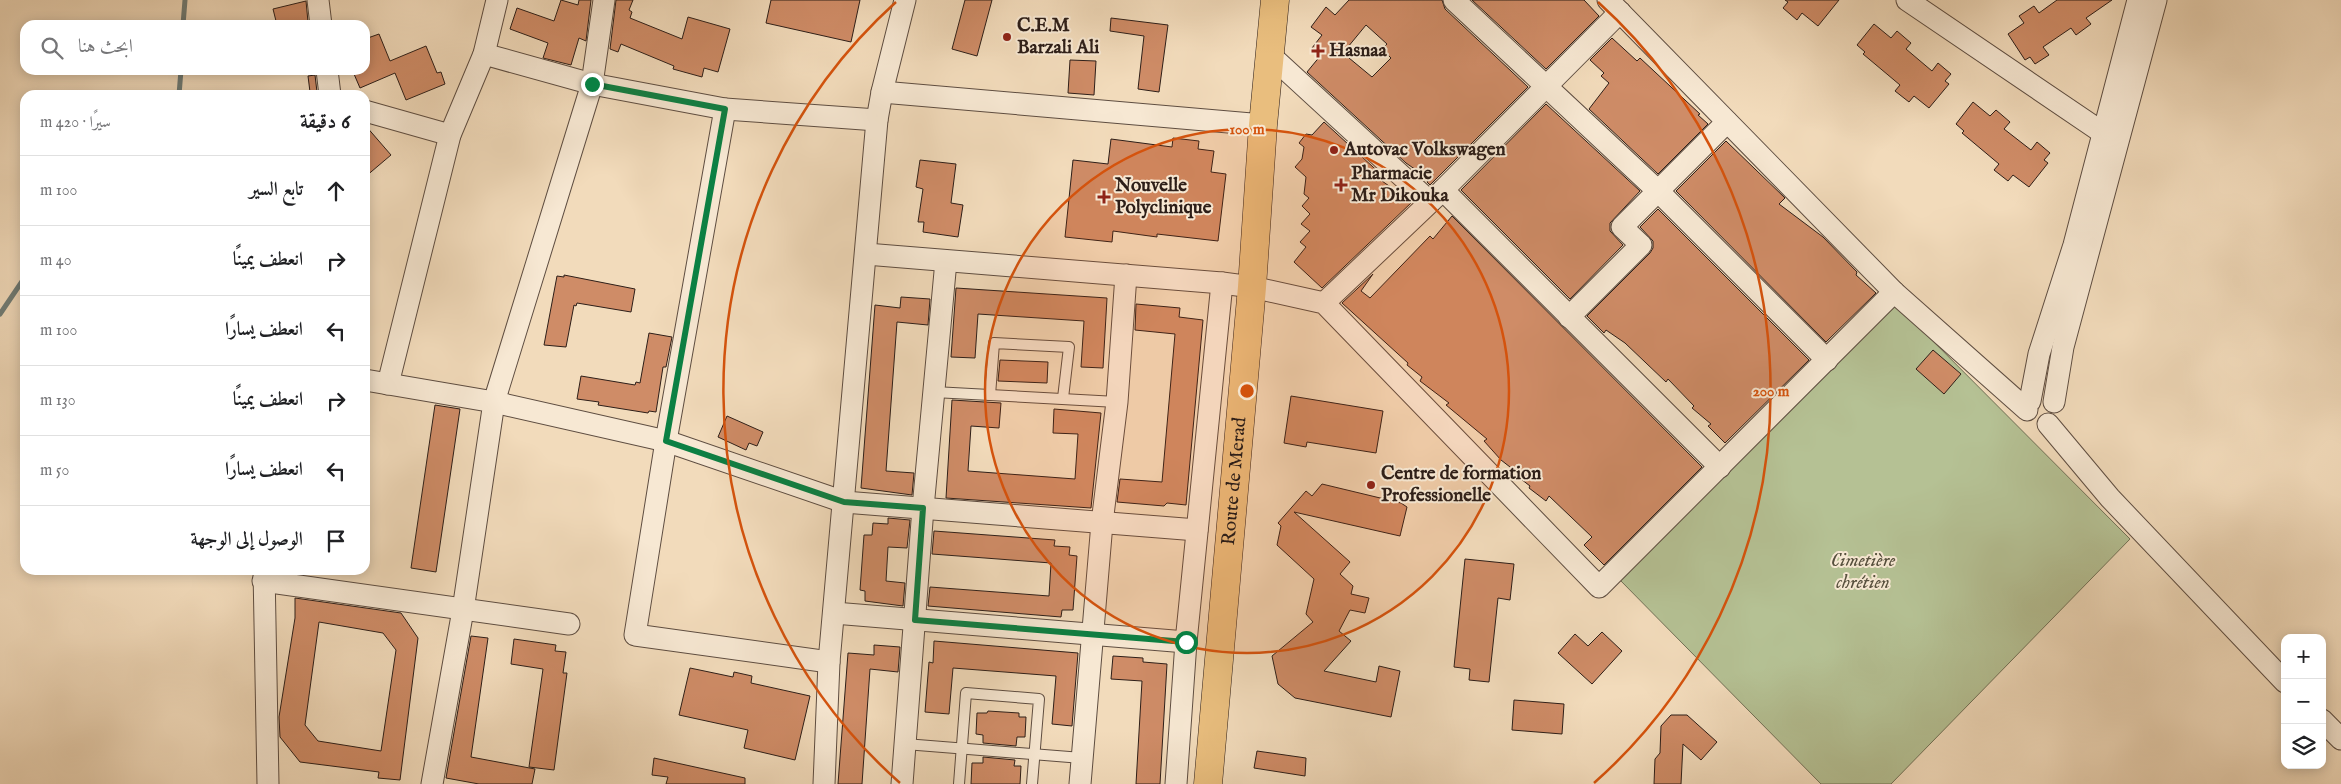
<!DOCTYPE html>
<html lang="ar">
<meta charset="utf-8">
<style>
:root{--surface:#fff;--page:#f6f6f6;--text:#202124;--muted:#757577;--line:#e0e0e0}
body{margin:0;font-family:"IM FELL English",Amiri,serif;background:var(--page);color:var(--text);direction:rtl}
.controls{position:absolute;right:15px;bottom:15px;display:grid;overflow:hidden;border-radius:10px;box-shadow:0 2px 12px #0003}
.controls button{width:45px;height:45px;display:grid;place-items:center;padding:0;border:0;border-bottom:1px solid var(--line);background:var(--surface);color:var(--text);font:25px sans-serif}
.stop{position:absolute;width:15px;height:15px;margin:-11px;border:4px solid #0b8043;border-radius:50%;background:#fff}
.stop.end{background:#0b8043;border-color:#fff;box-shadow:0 1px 5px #0008}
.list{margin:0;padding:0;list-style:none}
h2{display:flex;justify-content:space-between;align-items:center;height:65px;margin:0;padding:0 20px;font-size:21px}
h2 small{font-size:16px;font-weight:400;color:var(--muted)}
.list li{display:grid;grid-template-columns:32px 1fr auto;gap:15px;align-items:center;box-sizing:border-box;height:70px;padding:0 20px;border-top:1px solid var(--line)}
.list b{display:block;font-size:19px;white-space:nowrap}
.list em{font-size:16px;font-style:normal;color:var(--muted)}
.icon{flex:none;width:28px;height:28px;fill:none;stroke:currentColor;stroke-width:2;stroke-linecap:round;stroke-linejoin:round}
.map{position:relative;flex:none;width:2341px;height:784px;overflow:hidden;direction:ltr}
.search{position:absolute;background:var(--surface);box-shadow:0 2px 12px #0003;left:20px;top:20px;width:350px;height:55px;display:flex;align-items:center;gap:12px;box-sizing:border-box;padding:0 18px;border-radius:15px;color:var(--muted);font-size:19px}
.panel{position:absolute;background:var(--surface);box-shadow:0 2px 12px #0003;left:20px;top:90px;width:350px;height:485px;border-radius:15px;direction:rtl}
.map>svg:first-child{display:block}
</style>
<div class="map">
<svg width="2341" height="784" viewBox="0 0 2341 784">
<rect width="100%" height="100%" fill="#f2dbbb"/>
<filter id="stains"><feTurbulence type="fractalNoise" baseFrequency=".004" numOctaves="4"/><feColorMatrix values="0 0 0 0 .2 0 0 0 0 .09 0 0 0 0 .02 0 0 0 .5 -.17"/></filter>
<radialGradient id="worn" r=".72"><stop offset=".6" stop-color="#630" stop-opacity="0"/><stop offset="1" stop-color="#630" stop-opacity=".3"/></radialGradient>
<!-- green -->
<polygon fill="#b5c194" stroke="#717056" points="1894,302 2130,539 1891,784 1821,784 1619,579"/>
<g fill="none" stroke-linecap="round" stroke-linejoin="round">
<!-- stream -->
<g stroke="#707c76" stroke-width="5">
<polyline points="183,25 185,0"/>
<polyline points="179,95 181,70"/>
<polyline points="0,314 25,277"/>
</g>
</g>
<!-- building -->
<g fill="#cf8c67" stroke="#2d1e18" fill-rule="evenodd">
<polygon points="561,0 578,5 579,0 591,0 586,41 579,38 571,65 543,58 548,43 510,29 517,8 554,21"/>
<polygon points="616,0 633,0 629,10 632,12 630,18 682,39 688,17 730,29 718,72 704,68 702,77 673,69 674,66 621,44 618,52 610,49"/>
<polygon points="771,0 860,0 851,42 766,23"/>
<polygon points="965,0 992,0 977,56 952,49"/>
<path d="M 1349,0 L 1442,0 L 1445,9 L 1528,87 L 1430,185 L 1427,182 L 1429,179 L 1406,163 L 1307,72 L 1321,55 L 1312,48 L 1322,35 L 1311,27 L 1326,7 L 1335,15 ZM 1366,25 L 1387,44 L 1382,49 L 1391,58 L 1372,77 L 1343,53 Z"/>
<polygon points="1472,0 1584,0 1599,16 1546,69"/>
<polygon points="1785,0 1839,0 1818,26 1802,13 1797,20 1783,8 1788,2"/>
<polygon points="2057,0 2112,0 2086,18 2091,24 2076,35 2071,28 2043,47 2049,55 2035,64 2030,57 2025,60 2008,34 2024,23 2019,16 2034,6 2039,13"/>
<polygon points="306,1 308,22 296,25 277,25 273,9"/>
<polygon points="1111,18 1168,25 1159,92 1138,89 1144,36 1110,31"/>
<polygon points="1874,24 1891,38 1897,31 1911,43 1906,49 1932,71 1938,63 1951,74 1945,81 1949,84 1929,108 1914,96 1909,102 1895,91 1900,85 1863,54 1865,52 1857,45"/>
<polygon points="379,34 390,61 426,46 437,73 441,72 445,84 406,100 395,73 360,88 354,74 365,70 365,39"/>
<polygon points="1612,38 1637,61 1640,58 1700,114 1698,115 1708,124 1658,174 1589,109 1609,83 1601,76 1604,73 1590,60"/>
<polygon points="1070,60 1096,61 1094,95 1068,93"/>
<polygon points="315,75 317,92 310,92 308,76"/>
<polygon points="1973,102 1990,116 1996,110 2010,122 2004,129 2031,150 2037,142 2050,153 2044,160 2048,163 2029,187 2013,175 2008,181 1994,170 1999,164 1962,133 1964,131 1956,124"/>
<polygon points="1546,104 1640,191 1610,223 1610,231 1623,245 1570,299 1461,190"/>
<polygon points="1324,122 1385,178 1382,181 1412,202 1322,288 1294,262 1306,247 1300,242 1310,231 1301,224 1310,214 1302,206 1309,198 1304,194 1306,177 1295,167 1302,159 1304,147 1299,143 1306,134 1312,135"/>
<polygon points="365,125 391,155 365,177"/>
<polygon points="1173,138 1199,141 1198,149 1214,151 1211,172 1226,174 1218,241 1157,234 1157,237 1113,231 1112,242 1065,237 1073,160 1108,164 1111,139 1172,147"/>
<polygon points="1726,141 1785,198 1779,204 1823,237 1857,272 1856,275 1876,293 1826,342 1676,191"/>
<polygon points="920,160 956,164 951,203 963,205 958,237 923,232 924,222 918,222 923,189 916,187"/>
<polygon points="1658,209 1809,360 1725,443 1708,426 1711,424 1692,408 1694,406 1668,379 1666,382 1625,343 1606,330 1604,333 1587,316 1650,253 1653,248 1653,241 1640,227"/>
<polygon points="1452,216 1702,467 1604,565 1584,545 1592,537 1549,496 1546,501 1529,488 1530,486 1517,476 1519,474 1501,460 1484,441 1487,439 1446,405 1449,403 1420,381 1422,377 1407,365 1408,363 1342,303 1373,274 1361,291 1370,298 1430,236 1433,239"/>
<polygon points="564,275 635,289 631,312 577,303 576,306 574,305 566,347 544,345 557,276 564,277"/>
<polygon points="956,288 1107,298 1103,368 1081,367 1084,321 978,314 975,358 951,357"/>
<polygon points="901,297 930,299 928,325 897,322 886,471 914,473 912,495 861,488 875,305 900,308"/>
<polygon points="1136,304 1180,308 1179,317 1203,320 1186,505 1167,503 1164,506 1117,502 1120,479 1162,482 1175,334 1135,330"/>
<polygon points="649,333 672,337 666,367 663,367 656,412 649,411 648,413 598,405 599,402 577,399 581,376 635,385 636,382 640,383"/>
<polygon points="1933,350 1961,374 1944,394 1916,369"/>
<polygon points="1000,360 1048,362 1047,383 998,381"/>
<polygon points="1291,396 1383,411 1376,453 1307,442 1306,447 1284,443"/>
<polygon points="952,400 1001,403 999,428 971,426 968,471 1075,479 1078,434 1053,433 1054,409 1101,413 1091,508 946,498"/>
<polygon points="435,405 460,409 436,572 411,568"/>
<polygon points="727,416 763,432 757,446 749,443 746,450 718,437"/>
<polygon points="1322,484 1401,503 1407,507 1400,536 1294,512 1350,562 1340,574 1353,586 1351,594 1369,598 1365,613 1350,610 1339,631 1351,641 1324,671 1376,682 1379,666 1400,671 1391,717 1295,698 1278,684 1272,656 1313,622 1306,614 1314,579 1277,545 1281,526 1278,523 1306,491 1312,496"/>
<polygon points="888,518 910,520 907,548 888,547 886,581 905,583 903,606 865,601 865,591 860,590 864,535 872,535 873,523 888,524"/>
<polygon points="934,531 1055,540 1054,546 1070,547 1069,555 1077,556 1073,610 1062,610 1061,617 928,606 930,587 1049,596 1051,563 932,554"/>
<polygon points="1465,559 1514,564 1510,600 1498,598 1489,682 1469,680 1470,669 1454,667"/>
<path d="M 295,598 L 401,613 L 418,638 L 400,780 L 378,778 L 379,772 L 300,762 L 280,737 L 279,717 L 295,618 ZM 319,622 L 383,633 L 396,650 L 381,751 L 318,741 L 305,725 Z"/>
<polygon points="1602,632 1622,651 1592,684 1558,653 1575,634 1588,646"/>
<polygon points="471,636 488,638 471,757 535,769 532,784 479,784 446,778"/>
<polygon points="514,639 556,645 555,651 566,652 563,673 567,673 554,770 529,767 543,669 511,664"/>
<polygon points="934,641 1078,653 1072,726 1052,724 1056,676 953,668 949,714 925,712 929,662 933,663"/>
<polygon points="874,645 900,647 898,672 870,669 862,784 838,784 848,653 874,655"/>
<polygon points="1113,656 1143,658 1143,662 1167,664 1160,784 1136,784 1142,681 1111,679"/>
<polygon points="690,668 733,677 734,672 752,676 751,683 810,696 795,760 744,748 748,730 679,715"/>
<polygon points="1514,700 1564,704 1562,734 1512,730"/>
<polygon points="988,711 1019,713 1019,717 1026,717 1025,737 1017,737 1016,746 983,743 983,735 976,734 977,713 987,713"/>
<polygon points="1671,715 1687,715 1717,742 1701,760 1683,744 1681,784 1654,784 1655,759 1660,753 1661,726"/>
<polygon points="1257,751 1306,758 1305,776 1254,768"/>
<polygon points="983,757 1015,760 1014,766 1021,766 1020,784 971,784 972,763 983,763"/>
<polygon points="654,758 745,778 745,784 666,784 668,777 652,775"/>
</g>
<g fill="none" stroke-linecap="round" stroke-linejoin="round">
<defs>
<g id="service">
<polyline points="934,392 1117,402"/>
<polyline points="990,395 994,343 1069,347 1063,398"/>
<polyline points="905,744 1082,758"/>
<polyline points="959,784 966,693 1039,699 1032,784"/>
</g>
<g id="minor">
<polyline points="318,0 321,25"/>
<polyline points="1454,0 1658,191 1827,360"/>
<polyline points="1608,0 1894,292 2027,410"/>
<polyline points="1907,0 2103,133"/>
<polyline points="484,54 592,84 725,109 877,120"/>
<polyline points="1270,55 1430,202"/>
<polyline points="327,70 330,95"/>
<polyline points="882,92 1263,125"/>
<polyline points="725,109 666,441 635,635 829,662"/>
<polyline points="365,111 450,135"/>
<polyline points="1443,190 1720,467"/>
<polyline points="866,254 1222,283 1252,287 1324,303 1599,587 1894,292"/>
<polyline points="1324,303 1443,190 1620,12"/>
<polyline points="1569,317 1641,245 1622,227 1727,122"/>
<polyline points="365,380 494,402 666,441 844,502 1197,530"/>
<polyline points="388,384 450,135 484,54 497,0"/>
<polyline points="2030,401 2039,354 2074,245 2138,0"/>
<polyline points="2054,402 2063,347 2156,0"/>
<polyline points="2048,424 2110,498 2285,682"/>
<polyline points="264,570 268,784"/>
<polyline points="263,581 569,624"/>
<polyline points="834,613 1186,642"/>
<polyline points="2322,720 2341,739"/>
<polyline points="432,784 463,610 494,402 592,84 604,0"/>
<polyline points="824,784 829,662 877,120 882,92 905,0"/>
<polyline points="902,784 923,508 946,261"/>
<polyline points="1080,784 1102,523 1117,402 1126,275"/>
<polyline points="1176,784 1186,642 1222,283"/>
</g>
<g id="primary">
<path id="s1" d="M 1208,784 L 1252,287 L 1263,125 L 1275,0"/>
</g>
</defs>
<!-- service casing -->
<use href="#service" stroke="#5e4d41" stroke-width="12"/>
<!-- minor casing -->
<use href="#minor" stroke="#5e4d41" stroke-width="23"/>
<!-- primary casing -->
<use href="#primary" stroke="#2d1e18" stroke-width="29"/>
<!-- service -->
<use href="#service" stroke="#f7e8d3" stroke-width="10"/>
<!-- minor -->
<use href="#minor" stroke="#f7e8d3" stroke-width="21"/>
<!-- primary -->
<use href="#primary" stroke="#e9be7e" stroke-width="28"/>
</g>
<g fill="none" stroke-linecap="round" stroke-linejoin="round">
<!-- route -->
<polyline stroke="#0b8043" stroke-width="6" points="592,84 725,109 666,441 844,502 923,508 915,620 1186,642"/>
</g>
<!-- distance rings -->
<circle cx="1247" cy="391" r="262" fill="#d5530d" fill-opacity=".12"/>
<g fill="none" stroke="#d5530d" stroke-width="2.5">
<circle cx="1247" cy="391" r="262"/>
<path d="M900 783A524 524 0 0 1 896 2M1598 2A524 524 0 0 1 1594 783"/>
</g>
<!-- markers -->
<g fill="#8f2418" stroke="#f7e8d3" stroke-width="2">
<circle cx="1007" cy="37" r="5"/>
<path d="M1315.5 43.5h5v5h5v5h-5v5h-5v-5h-5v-5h5z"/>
<circle cx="1334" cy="150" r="5"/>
<path d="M1338.5 177.5h5v5h5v5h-5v5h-5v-5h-5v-5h5z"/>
<path d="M1101.5 189.5h5v5h5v5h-5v5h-5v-5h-5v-5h5z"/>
<circle cx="1371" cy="485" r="5"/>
</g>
<g text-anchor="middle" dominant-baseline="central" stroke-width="4" stroke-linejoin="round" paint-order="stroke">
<!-- poi labels -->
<g font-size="19" font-weight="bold" fill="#2d1e18" stroke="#f7e8d3" text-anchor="start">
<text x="1017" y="26">C.E.M<tspan x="1017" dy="22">Barzali Ali</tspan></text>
<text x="1329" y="51">Hasnaa</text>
<text x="1344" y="150">Autovac Volkswagen</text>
<text x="1351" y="174">Pharmacie<tspan x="1351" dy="22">Mr Dikouka</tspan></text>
<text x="1115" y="186">Nouvelle<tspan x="1115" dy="22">Polyclinique</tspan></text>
<text x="1381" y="474">Centre de formation<tspan x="1381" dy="22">Professionelle</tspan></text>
</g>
<!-- street labels -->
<g font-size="19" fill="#2d1e18" stroke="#f7e8d3">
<text stroke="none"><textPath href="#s1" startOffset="304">Route de Merad</textPath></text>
</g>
<!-- park labels -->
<g font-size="19" font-style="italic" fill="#564f3d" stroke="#f7e8d3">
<text x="1863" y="561">Cimetière<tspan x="1863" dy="22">chrétien</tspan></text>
</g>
</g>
<circle cx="1247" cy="391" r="8" fill="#d5530d" stroke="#f7e8d3" stroke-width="2.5"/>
<g font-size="15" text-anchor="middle" font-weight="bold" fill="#d5530d" stroke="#f7e8d3" stroke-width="4" stroke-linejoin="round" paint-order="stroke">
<text x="1247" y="134">100 m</text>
<text x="1771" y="396">200 m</text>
</g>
<rect width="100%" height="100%" filter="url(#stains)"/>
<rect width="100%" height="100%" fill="url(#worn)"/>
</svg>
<div class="controls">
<button>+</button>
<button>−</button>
<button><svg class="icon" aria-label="layers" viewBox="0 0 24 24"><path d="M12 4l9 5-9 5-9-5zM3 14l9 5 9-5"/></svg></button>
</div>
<div class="stop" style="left:1186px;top:642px"></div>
<div class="stop end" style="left:592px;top:84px"></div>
<div class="search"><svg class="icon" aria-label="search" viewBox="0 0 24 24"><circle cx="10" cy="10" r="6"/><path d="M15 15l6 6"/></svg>ابحث هنا</div>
<section class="panel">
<h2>6 دقيقة<small>سيرًا · 420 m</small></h2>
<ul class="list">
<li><svg class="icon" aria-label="ahead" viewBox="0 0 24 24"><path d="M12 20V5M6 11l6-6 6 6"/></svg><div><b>تابع السير</b></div><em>100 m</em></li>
<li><svg class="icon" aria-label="right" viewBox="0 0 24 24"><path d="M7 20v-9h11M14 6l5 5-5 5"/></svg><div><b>انعطف يمينًا</b></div><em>40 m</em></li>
<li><svg class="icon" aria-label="left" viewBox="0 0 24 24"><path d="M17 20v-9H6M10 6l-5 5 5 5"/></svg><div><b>انعطف يسارًا</b></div><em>100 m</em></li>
<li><svg class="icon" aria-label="right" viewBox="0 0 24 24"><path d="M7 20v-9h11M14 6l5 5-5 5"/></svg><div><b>انعطف يمينًا</b></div><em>130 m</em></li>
<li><svg class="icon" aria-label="left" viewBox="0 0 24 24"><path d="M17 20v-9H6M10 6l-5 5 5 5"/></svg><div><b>انعطف يسارًا</b></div><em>50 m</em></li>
<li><svg class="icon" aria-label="arrive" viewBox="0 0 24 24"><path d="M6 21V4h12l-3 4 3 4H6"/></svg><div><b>الوصول إلى الوجهة</b></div></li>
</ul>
</section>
</div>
